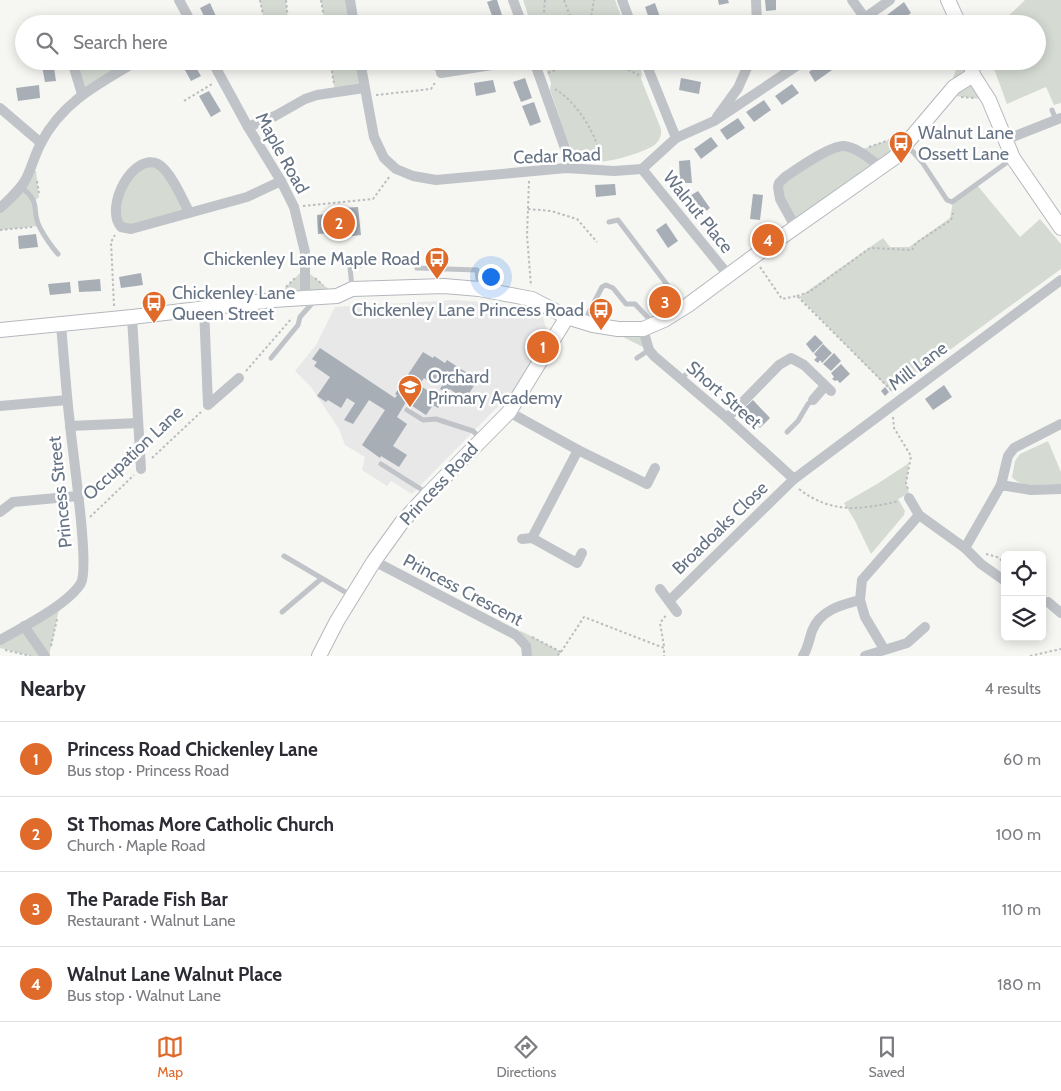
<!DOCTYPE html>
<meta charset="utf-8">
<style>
:root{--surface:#fff;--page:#f2f2f3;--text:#2b2b33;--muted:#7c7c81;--line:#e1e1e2;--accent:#e06a2a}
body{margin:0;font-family:Cabin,sans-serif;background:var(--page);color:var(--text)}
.controls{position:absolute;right:15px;bottom:15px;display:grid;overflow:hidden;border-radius:8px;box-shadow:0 2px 12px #0003}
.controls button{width:45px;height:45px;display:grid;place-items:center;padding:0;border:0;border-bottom:1px solid var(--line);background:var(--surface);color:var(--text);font:25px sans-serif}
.you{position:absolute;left:490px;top:276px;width:18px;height:18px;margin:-12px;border:4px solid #fff;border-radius:50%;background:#1a73e8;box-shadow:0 0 0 8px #1a73e833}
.badge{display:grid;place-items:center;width:32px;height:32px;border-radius:50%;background:var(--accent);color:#fff;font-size:16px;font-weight:700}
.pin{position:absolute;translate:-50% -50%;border:2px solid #fff;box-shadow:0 1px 5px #0006}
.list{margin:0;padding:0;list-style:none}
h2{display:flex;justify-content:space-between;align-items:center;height:65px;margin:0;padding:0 20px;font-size:21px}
h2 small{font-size:16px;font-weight:400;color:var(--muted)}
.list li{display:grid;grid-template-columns:32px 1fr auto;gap:15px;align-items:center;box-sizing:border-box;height:75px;padding:0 20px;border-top:1px solid var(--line)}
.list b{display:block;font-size:19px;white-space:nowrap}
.list p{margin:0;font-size:16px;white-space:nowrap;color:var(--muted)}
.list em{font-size:16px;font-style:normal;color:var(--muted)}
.icon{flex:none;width:28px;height:28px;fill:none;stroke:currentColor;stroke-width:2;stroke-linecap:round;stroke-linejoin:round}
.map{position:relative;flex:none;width:1061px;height:656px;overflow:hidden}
.search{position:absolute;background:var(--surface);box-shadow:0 2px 12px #0003;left:15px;right:15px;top:15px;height:55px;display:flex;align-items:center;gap:12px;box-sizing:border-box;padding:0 18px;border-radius:28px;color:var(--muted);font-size:19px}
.sheet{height:365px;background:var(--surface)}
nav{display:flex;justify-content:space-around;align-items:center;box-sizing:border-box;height:70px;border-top:1px solid var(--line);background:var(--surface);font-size:14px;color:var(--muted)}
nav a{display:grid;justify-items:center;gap:2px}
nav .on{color:var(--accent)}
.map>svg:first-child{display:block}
</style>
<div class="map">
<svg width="1061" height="656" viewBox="0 0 1061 656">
<rect width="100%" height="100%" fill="#f6f7f3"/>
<!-- built -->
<polygon fill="#e7e8e7" points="456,300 501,304 542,315 548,333 516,388 412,494 391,481 387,486 362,470 365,457 345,445 339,429 311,387 295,371 316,345 335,307"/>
<!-- green -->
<g fill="#d5dbd3">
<polygon points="260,0 286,0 288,20 265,24"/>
<polygon points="321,0 350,0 354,24 325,24"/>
<polygon points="523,0 615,0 624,24 531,24"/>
<polygon points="1025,0 1061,0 1061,103 1054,105 1046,87 1007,104 991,61 1037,61 1037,24 1000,24"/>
<polygon points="72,61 131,61 82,94"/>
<polygon points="330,61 360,61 364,88 335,92"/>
<path d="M 543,61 L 638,61 L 642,73 L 641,79 L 661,129 C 662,136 659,142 653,146 C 640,154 600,166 586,161 C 582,160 576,154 573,152 C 569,147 554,100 550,90 L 551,83 Z"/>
<polygon points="959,61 970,61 989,100 947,95"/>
<polygon points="918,130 796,228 779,183 830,149 857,151"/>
<polygon points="156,163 189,212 126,229 115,213 131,174"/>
<polygon points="30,169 36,171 39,197 34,201 39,226 0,230 0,208"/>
<polygon points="977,185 1020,237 1040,219 1061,244 1061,269 892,392 799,297 883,238 890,247 909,247 950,218 953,202"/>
<polygon points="304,269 337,296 273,300"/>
<polygon points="603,327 643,329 649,350"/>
<path d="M 1048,441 L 1061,472 L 1061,484 C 1047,484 1021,489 1012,477 L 1015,461 L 1020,454 Z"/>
<polygon points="909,463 906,484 909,493 898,499 905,511 904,515 871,554 855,521 844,503 877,484"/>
<polygon points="60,604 49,656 31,656 0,648 0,640"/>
<polygon points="521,631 561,652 557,656 527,656 516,635"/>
</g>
<!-- building -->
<g fill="#a8aeb6">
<polygon points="493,0 497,0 503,18 494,21 487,2"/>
<polygon points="718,0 728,0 729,3 719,5"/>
<polygon points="765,0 776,0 776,10 766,11"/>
<polygon points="904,2 911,13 896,24 893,24 887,15"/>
<polygon points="210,3 215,14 221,24 208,24 200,8"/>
<polygon points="655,3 662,23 660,24 651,24 645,7"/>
<polygon points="41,61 53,61 56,81 45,82"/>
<polygon points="180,61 192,61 201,76 191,81"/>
<polygon points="707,61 720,61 719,66"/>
<polygon points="824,61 826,61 832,70 815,82 809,72"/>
<polygon points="525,78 532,98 521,102 513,82"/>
<polygon points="681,78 701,82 699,94 679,90"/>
<polygon points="493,80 496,92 476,96 474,83"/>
<polygon points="792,84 799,93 782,105 775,96"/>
<polygon points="39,85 40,98 18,101 16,88"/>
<polygon points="209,91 221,111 211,117 199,96"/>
<polygon points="764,100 771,110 754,122 746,112"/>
<polygon points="534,102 541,122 530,126 522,106"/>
<polygon points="738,118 745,128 727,140 720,130"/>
<polygon points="711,137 718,146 701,159 694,149"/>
<polygon points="690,160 692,183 680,183 679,161"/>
<polygon points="615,184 616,195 596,197 595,185"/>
<polygon points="698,191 710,208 701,215 688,197"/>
<polygon points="753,194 763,195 760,220 750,219"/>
<polygon points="358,207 361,235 344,237 343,232 318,234 317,215 344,212 343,208"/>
<polygon points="666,223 678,241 668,248 656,230"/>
<polygon points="36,234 38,247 19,249 18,236"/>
<polygon points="367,254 371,261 360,268 355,262"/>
<polygon points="141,273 143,285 121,288 119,277"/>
<polygon points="100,279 101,291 79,292 78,281"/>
<polygon points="70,282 71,293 50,295 48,284"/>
<polygon points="815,335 823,343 813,353 806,344"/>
<polygon points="823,344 832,353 822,363 820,360 818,363 814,360 817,357 814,354"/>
<polygon points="320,348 395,398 397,395 395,394 423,352 433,358 434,356 445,363 447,360 467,373 465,377 475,384 463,403 452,396 455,393 450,389 447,393 440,389 443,384 436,380 433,384 424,378 419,385 435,395 436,392 444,397 438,408 433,405 426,415 406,402 397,417 407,424 393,446 407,455 399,467 381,456 380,458 362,445 385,410 369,400 353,424 344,420 355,403 347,398 341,408 328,400 326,402 317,396 330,377 314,366 317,362 312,359"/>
<polygon points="834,353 841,361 831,371 823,364"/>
<polygon points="841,364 850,374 840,383 837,380 835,381 832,379 834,377 831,373"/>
<polygon points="944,385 952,397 933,410 925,399"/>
<polygon points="885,387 889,392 885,396 881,391"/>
<polygon points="753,400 770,418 760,428 742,410"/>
</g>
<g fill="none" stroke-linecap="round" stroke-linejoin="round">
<defs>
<g id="secondary">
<polyline points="948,0 959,24"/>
<polyline points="970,61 973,75 989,100 1013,158 1061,228"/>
<polyline points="0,330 132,317 273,300 337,296 352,289 444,286 479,289 532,299 567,317 593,325 618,329 643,329 664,320 688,305 753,257 894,158 954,87 973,75"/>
<polyline points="319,656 337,621 374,561 402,522 428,494 509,412 567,317"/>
</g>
</defs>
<!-- secondary casing -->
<use href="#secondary" stroke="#b4b8be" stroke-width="16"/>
<!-- path -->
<g stroke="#babcbf" stroke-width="2" stroke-dasharray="2.5 2.5" stroke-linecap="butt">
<polyline points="260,0 265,24"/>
<polyline points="321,0 325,24"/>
<polyline points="545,0 544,11 547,24"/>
<polyline points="564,0 573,24"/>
<polyline points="271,24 288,20 286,0"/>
<polyline points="586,24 591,18 594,0"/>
<polyline points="330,61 334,83"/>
<polyline points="610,61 639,75"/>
<polyline points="548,73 576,61"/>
<path d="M 555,89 C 578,103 596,134 602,160"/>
<polyline points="376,95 431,89 436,81"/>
<polyline points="961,97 974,98"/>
<polyline points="184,101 212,84"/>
<polyline points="869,147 895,138"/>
<polyline points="37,181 39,193"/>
<polyline points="529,181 527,235 531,286"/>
<polyline points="303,206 373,199 390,176"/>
<polyline points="528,209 551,211 577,219 597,242"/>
<polyline points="0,230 32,227"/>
<polyline points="760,267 782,299 797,296 893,392"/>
<polyline points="315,278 323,285"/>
<polyline points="286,287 295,278"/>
<polyline points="797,296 809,292 870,248 912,250 916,243 951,220 954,210"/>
<polyline points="114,306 111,242 115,235"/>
<polyline points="246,371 292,318"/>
<polyline points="893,417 894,428 911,456 906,483 908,489"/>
<polyline points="152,458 201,412"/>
<path d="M 799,489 C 832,514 860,510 899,501"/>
<polyline points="90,517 134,475"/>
<polyline points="986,554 997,557 1005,563"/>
<polyline points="532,637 561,652 557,656"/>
<polyline points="51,646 57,619"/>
<polyline points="664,646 660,623 667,614"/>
<polyline points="5,650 31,656"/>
<polyline points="561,652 584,617 664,648 664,656"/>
<polyline points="1030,656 1061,649"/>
</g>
<!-- lane -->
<g stroke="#c0c3c7" stroke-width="5">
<polyline points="429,61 441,73"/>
<polyline points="1052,110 1056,120"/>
<polyline points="907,145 922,162 947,200 952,202 1013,158"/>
<path d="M 21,187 C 43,204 30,209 40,228 C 45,237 51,246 58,254"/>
<polyline points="609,222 618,220 684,307"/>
<polyline points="350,267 352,288"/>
<polyline points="417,268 477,270 479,289"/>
<polyline points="585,320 602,287 606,285 613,288 626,304 635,304 654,324"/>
<polyline points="271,358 298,325 300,317 315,300"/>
<polyline points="637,358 649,350"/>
<polyline points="682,379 693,366"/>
<polyline points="407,410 423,420 436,419 473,431 480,438"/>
<polyline points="787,432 798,421 808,404 813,400"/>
<polyline points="381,464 427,493"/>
<polyline points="284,556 352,596"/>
<polyline points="282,612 321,579"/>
</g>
<!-- street -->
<g stroke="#c0c3c7" stroke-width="10">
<polyline points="179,0 192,24"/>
<polyline points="350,0 354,24"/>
<polyline points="513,0 522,24"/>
<polyline points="622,0 631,24"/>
<polyline points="756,0 757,24"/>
<polyline points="852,0 865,18"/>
<polyline points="856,24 890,0"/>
<polyline points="72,61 82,94"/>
<polyline points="212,61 248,127 281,181 294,207 305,252 305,298"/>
<polyline points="360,61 374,137 384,158 396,169 413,176 436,180 566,168 614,171 642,169 676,138 714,121 804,61"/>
<polyline points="534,61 566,151 566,168"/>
<polyline points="645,61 676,138"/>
<polyline points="441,73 518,61"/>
<polyline points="0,108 41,143"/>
<polyline points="717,117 738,88 750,61"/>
<polyline points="248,127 275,116 305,99 317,95 364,88"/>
<polyline points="1005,140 1061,118"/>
<polyline points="642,169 729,276"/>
<path d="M 0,208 C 10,199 20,190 26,179 C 32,167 35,154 41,143 C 62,102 98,84 137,61"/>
<path d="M 189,212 C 183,200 170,170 158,164 C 133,152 104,207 121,227 L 131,229 L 247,197 L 281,181"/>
<path d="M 796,228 L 780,199 L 778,187 L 779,183 L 785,177 C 797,169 831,145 844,146 C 857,147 871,160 881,167"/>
<polyline points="204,308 208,405 239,378"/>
<polyline points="132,317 141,469"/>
<polyline points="643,329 649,350 654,356 727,418 794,479"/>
<polyline points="813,400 825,386"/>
<polyline points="0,406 67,400"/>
<polyline points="509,412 578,450 647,484 655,468"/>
<polyline points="727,418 779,365 791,358 804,365 831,391"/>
<polyline points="70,426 138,423"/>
<polyline points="1001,485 1008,456 1014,448 1061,424"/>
<polyline points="909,498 919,515"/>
<polyline points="0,512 13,502 78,496"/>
<polyline points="532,538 578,450"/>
<polyline points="522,539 532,538 577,563 582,553"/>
<polyline points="965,548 981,564 1005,581"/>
<polyline points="374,561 516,635 526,646 527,656"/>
<polyline points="660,589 677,612"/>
<polyline points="860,600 865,617 884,649"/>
<polyline points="669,601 794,479 1061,280"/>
<polyline points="1048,602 1061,613"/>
<polyline points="24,626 45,656"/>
<path d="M 0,640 C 21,628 69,604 81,583 C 90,566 72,450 70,424 C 66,391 64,358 61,325"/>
<path d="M 803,656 C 808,648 809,640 812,631 C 820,610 841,605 860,600 L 862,580 L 919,515 L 965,548 L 1001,485 L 1031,490 L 1061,489"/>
<polyline points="865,656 907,643 925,627"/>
</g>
<!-- secondary -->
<use href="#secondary" stroke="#fff" stroke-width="14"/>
</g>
<!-- icons -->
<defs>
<symbol id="bus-pin" viewBox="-11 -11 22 30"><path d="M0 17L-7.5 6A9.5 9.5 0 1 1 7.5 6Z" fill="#e06a2a" stroke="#fff"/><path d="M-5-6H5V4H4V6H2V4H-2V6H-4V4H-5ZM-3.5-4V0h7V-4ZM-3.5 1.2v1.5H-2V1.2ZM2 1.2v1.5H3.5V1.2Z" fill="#fff"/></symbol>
<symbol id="school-pin" viewBox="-11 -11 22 30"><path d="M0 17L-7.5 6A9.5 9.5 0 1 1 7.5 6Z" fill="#e06a2a" stroke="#fff"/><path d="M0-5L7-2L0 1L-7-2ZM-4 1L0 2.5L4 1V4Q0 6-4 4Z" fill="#fff"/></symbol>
</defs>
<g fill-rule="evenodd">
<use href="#bus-pin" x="887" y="129" width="28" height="38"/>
<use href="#bus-pin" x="423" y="245" width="28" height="38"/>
<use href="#bus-pin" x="140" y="289" width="28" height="38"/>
<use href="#bus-pin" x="587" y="296" width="28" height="38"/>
<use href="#school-pin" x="396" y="373" width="28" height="38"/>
</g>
<g text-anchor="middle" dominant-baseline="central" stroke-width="5" stroke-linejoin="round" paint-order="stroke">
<!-- poi labels -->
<g font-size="18" fill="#667384" stroke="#fff" text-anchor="start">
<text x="918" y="133">Walnut Lane<tspan x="918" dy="21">Ossett Lane</tspan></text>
<text x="420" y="259" text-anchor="end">Chickenley Lane Maple Road</text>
<text x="172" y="293">Chickenley Lane<tspan x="172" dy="21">Queen Street</tspan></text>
<text x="584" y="310" text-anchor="end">Chickenley Lane Princess Road</text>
<text x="428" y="377">Orchard<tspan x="428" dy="21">Primary Academy</tspan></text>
</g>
<!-- street labels -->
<g font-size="18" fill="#667384" stroke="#fff">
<text transform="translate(282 153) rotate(61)">Maple Road</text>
<text transform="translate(557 156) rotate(-2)">Cedar Road</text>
<text transform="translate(698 212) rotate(51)">Walnut Place</text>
<text transform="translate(918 366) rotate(-37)">Mill Lane</text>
<text transform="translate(724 395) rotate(41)">Short Street</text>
<text transform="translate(133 453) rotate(-43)">Occupation Lane</text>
<text transform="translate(439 484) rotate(-47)">Princess Road</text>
<text transform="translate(60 492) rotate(-96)">Princess Street</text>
<text transform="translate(720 528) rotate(-44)">Broadoaks Close</text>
<text transform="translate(463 590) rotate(28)">Princess Crescent</text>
</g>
</g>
</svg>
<div class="controls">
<button><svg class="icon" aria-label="locate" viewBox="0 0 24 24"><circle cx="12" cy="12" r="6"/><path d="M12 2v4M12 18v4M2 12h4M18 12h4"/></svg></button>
<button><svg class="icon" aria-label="layers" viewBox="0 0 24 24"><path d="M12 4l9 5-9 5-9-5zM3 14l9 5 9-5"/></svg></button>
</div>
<div class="you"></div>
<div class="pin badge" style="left:543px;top:347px">1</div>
<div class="pin badge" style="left:339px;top:223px">2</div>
<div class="pin badge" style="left:665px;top:302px">3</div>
<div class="pin badge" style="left:768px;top:240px">4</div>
<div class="search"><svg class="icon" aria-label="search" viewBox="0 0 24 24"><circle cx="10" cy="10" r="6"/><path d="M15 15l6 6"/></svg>Search here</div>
</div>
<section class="sheet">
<h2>Nearby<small>4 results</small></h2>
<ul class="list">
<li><span class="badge">1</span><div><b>Princess Road Chickenley Lane</b><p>Bus stop · Princess Road</p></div><em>60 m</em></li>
<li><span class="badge">2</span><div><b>St Thomas More Catholic Church</b><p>Church · Maple Road</p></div><em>100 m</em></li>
<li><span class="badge">3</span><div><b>The Parade Fish Bar</b><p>Restaurant · Walnut Lane</p></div><em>110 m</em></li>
<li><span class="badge">4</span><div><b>Walnut Lane Walnut Place</b><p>Bus stop · Walnut Lane</p></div><em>180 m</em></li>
</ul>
</section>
<nav>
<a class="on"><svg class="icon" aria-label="map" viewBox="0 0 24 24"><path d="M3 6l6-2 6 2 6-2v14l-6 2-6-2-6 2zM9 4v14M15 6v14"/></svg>Map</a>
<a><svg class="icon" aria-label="directions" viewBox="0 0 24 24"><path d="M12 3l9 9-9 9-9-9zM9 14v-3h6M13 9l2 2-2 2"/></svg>Directions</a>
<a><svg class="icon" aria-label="saved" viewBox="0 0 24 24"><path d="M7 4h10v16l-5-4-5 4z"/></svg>Saved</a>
</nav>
